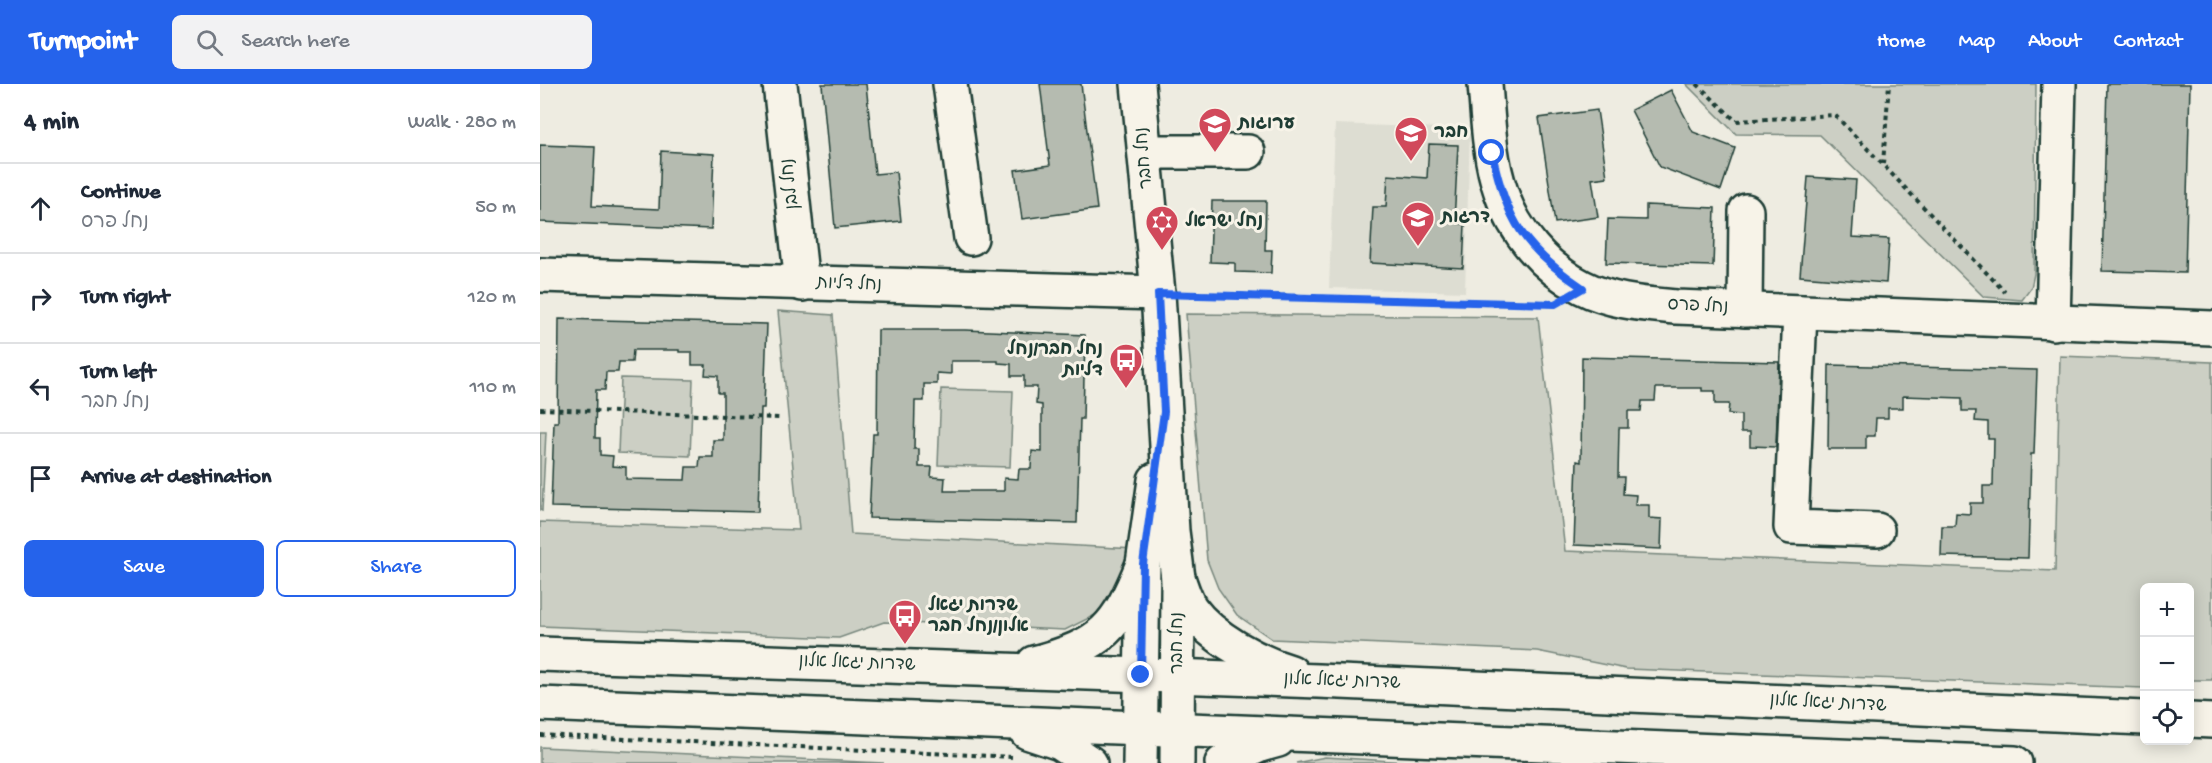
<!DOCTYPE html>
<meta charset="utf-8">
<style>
:root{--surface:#fff;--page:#f2f2f3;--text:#1f2937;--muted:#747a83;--line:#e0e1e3;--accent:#2563eb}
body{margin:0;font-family:"Gochi Hand","Playpen Sans Hebrew",sans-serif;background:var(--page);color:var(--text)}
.controls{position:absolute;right:18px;bottom:18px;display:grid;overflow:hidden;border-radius:9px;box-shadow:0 3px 15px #0003}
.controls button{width:54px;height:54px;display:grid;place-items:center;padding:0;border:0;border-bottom:2px solid var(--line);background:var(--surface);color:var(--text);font:30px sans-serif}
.stop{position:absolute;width:18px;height:18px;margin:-14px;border:4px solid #2563eb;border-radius:50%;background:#fff}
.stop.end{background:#2563eb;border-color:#fff;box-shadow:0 2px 6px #0008}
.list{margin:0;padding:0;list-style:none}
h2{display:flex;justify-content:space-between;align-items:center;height:78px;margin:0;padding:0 24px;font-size:26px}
h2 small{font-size:20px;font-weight:400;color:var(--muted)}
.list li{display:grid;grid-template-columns:39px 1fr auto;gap:18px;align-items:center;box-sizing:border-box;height:90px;padding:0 24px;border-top:2px solid var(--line)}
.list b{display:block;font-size:22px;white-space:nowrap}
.list p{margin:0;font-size:20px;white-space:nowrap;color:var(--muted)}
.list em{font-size:20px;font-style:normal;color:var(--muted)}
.actions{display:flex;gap:12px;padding:18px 24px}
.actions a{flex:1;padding:14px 0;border:2px solid var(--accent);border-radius:9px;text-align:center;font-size:21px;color:var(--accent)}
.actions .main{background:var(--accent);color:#fff}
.icon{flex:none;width:33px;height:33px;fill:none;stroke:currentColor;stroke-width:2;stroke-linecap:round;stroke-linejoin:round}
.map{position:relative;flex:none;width:1672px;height:679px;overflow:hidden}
header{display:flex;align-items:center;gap:36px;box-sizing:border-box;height:84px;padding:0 30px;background:var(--accent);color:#fff}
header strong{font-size:28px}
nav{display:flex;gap:33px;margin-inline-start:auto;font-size:21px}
.search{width:420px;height:54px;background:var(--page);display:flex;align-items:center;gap:15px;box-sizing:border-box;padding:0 21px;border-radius:9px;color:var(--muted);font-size:22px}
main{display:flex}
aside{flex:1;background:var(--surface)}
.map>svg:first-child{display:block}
</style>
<header>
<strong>Turnpoint</strong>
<div class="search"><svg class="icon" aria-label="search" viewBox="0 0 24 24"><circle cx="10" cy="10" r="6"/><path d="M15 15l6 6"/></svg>Search here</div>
<nav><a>Home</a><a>Map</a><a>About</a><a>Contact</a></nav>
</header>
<main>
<aside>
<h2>4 min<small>Walk · 280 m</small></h2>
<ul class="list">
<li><svg class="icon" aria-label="ahead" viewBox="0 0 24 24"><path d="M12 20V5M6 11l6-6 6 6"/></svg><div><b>Continue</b><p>נחל פרס</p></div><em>50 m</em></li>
<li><svg class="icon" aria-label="right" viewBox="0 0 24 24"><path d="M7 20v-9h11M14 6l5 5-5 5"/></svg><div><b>Turn right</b></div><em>120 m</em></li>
<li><svg class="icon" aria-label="left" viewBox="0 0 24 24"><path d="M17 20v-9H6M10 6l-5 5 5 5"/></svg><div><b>Turn left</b><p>נחל חבר</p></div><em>110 m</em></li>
<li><svg class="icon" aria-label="arrive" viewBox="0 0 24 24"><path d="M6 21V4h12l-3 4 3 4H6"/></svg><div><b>Arrive at destination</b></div></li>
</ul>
<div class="actions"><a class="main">Save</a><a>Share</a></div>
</aside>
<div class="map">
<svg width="1672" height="679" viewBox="0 0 1672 679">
<rect width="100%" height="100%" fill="#eeece1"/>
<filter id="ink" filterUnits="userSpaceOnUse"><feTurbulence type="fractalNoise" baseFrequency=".0167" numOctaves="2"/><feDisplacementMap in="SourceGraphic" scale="12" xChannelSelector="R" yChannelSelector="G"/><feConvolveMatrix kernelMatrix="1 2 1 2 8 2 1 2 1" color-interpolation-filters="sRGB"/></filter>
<g filter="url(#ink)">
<!-- built -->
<polygon fill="#ddddd2" points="795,40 930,45 925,208 789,204"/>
<!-- green -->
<g fill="#cccfc4" stroke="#76867c" stroke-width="1.5">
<polygon points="1146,0 1496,0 1494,190 1491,204 1482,216 1444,213 1280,51 1196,50"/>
<polygon points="238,227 293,231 311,450 595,465 563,527 525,546 344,538 299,554 0,542 0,438 259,446"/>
<polygon points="646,230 998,233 1025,467 1515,487 1520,272 1672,278 1672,596 1650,596 1650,504 1604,504 1604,604 1086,585 997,567 732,555 697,531 678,504 667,476"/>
<polygon points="81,294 153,296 150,372 78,369"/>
<polygon points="401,305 473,307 470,383 398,381"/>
<polygon points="0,348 6,348 2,427 0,426"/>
<polygon points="0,663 344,679 0,679"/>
<polygon points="785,673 886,679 756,679"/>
</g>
<!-- building -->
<g fill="#b5bbb0" stroke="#1f3d34" stroke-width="1.5" fill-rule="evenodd">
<polygon points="282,0 326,0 335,90 356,88 361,137 295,144"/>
<polygon points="500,0 541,0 557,125 482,135 475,86 510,81"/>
<polygon points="1567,0 1650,0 1645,189 1562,187"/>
<polygon points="1131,6 1153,48 1195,64 1181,106 1120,83 1091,26"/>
<polygon points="1057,26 1067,93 1052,95 1058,133 1015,139 999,34"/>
<polygon points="889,60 918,61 914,139 925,140 923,184 830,179 833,123 846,123 848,91 887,94"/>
<polygon points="0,61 55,63 52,122 119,125 121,67 174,70 171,145 0,138"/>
<polygon points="1268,93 1316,96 1312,153 1349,155 1346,199 1260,192"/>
<polygon points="672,117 726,117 725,166 732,166 731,189 695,188 695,179 670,178"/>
<polygon points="1106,121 1175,124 1173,182 1066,179 1068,135 1106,136"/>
<path d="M 19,235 L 227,240 L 224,324 L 221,324 L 218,428 L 11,423 L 14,338 L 18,338 ZM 93,266 L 139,266 L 139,268 L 152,268 L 152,281 L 166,281 L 165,291 L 178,292 L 178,309 L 183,309 L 183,356 L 173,356 L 173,373 L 160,373 L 159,383 L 146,383 L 145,396 L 86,395 L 86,383 L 72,382 L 73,372 L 60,371 L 60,354 L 55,354 L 56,306 L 65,306 L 66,288 L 78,288 L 79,278 L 92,278 Z"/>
<path d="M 338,246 L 425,246 L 545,251 L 543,335 L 540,335 L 537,439 L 329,434 L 333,350 L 337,350 ZM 411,277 L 458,277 L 458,279 L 471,280 L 471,292 L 484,292 L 484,303 L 497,303 L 496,320 L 502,321 L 502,368 L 492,367 L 491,385 L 479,385 L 478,395 L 464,394 L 464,407 L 404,407 L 405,394 L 391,393 L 392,383 L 379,383 L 379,365 L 374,365 L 375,317 L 384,317 L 384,300 L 397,300 L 397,289 L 411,290 Z"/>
<polygon points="1042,273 1239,278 1236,363 1210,362 1210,348 1201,348 1201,331 1188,330 1189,320 1175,320 1175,307 1162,307 1162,304 1116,304 1115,317 1102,317 1101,327 1088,327 1088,344 1079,344 1078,393 1084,393 1083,410 1096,411 1095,421 1109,421 1109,434 1122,435 1121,465 1034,461 1037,377 1041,378"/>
<polygon points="1289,281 1497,286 1494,370 1491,370 1488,474 1401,472 1402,442 1415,442 1416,429 1430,430 1430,419 1443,419 1443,402 1453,402 1454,355 1448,355 1448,338 1435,337 1436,327 1422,327 1422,314 1363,312 1363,324 1348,324 1348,334 1336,334 1335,352 1326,352 1326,365 1288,365"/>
</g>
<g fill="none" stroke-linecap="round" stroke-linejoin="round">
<defs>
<g id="minor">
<polyline points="240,0 262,200"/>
<polyline points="410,0 431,154"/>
<polyline points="598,0 618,209 632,447 638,494 637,679"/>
<path d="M 945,0 C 948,36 949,74 961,108 C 974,148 1005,184 1042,203 C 1071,218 1105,220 1136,223 L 1672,244"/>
<polyline points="605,68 708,68"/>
<polyline points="0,191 618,209"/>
<polyline points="1205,226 1206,127"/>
<polyline points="1260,228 1251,443 1337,446"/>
<polyline points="1513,239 1519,0"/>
<polyline points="600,679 603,480 615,396"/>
</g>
<g id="highway">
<path d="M 638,494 C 642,505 645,516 651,525 C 672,554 717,578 751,588"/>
<polyline points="0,570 778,597 1604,634"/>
<path d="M 494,579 C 563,561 577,544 603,480"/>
<polyline points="0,620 1475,679"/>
<polyline points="1650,636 1672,637"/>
<polyline points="487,648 520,659 550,679"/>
<polyline points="682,679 720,661 738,656"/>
</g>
</defs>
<!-- minor casing -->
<use href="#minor" stroke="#1f3d34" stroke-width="38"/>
<!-- highway casing -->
<use href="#highway" stroke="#1f3d34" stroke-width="38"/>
<!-- path -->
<g stroke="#1f3d34" stroke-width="4" stroke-dasharray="4.5 4.5" stroke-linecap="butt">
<polyline points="1157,0 1196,37 1295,31 1465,208"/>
<polyline points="1343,80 1349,0"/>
<polyline points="646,210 1013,220"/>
<polyline points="0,325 239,334"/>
<polyline points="0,651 474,673"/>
</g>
<!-- minor -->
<use href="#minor" stroke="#f7f3e8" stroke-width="33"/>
<!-- highway -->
<use href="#highway" stroke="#f7f3e8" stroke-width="33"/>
</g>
</g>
<g fill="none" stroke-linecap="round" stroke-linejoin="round" filter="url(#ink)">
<!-- route -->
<path stroke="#2563eb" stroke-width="8" d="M 601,591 L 603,480 L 624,328 L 618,210 L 1015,220 L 1043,204 C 984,165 967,137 952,69"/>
</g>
<!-- icons -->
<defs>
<symbol id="school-pin" viewBox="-11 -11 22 30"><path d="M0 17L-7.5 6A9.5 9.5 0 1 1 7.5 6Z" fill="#d1495b" stroke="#f7f3e8"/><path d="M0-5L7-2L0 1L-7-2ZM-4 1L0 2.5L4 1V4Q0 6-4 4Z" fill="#fff"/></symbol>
<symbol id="synagogue-pin" viewBox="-11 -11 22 30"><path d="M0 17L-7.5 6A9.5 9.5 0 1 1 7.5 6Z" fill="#d1495b" stroke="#f7f3e8"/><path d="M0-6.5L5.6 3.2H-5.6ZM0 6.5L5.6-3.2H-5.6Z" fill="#fff"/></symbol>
<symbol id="bus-pin" viewBox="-11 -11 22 30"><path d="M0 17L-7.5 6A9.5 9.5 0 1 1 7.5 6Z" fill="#d1495b" stroke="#f7f3e8"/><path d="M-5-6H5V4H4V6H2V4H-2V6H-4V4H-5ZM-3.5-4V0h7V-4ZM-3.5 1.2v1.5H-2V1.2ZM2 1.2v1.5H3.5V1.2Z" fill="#fff"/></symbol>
</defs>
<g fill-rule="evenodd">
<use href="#school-pin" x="656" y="21" width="38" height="52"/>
<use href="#school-pin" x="852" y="30" width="38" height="52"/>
<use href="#school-pin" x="859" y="115" width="38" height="52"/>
<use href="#synagogue-pin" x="603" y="119" width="38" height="52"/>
<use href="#bus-pin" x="567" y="257" width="38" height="52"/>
<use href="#bus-pin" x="346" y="513" width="38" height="52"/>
</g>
<g text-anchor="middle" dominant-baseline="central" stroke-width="6" stroke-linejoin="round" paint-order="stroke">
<!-- poi labels -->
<g font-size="18" font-weight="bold" fill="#1f3d34" stroke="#f7f3e8" text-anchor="start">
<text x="698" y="40">ערוגות</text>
<text x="894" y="49">חבר</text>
<text x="901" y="134">דרגות</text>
<text x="645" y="138">נחל ישראל</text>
<text x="563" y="266" text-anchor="end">נחל חבר/נחל<tspan x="563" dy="21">דליות</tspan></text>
<text x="388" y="522">שדרות יגאל<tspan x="388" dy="21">אלון/נחל חבר</tspan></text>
</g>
<!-- street labels -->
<g font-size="18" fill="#1f3d34" stroke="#f7f3e8">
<text transform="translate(605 74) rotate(-95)">נחל חבר</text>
<text transform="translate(251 100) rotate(-96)">נחל לבן</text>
<text transform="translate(309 201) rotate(2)">נחל דליות</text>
<text transform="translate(1158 223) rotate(3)">נחל פרס</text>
<text transform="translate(638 559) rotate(-90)">נחל חבר</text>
<text transform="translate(317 580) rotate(2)">שדרות יגאל אלון</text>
<text transform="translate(802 598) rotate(2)">שדרות יגאל אלון</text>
<text transform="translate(1288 620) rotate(3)">שדרות יגאל אלון</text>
</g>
</g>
</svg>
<div class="controls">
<button>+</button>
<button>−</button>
<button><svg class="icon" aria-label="locate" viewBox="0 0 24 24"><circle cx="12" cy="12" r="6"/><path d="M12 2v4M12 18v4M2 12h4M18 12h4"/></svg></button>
</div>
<div class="stop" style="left:952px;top:69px"></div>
<div class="stop end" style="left:601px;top:591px"></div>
</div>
</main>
